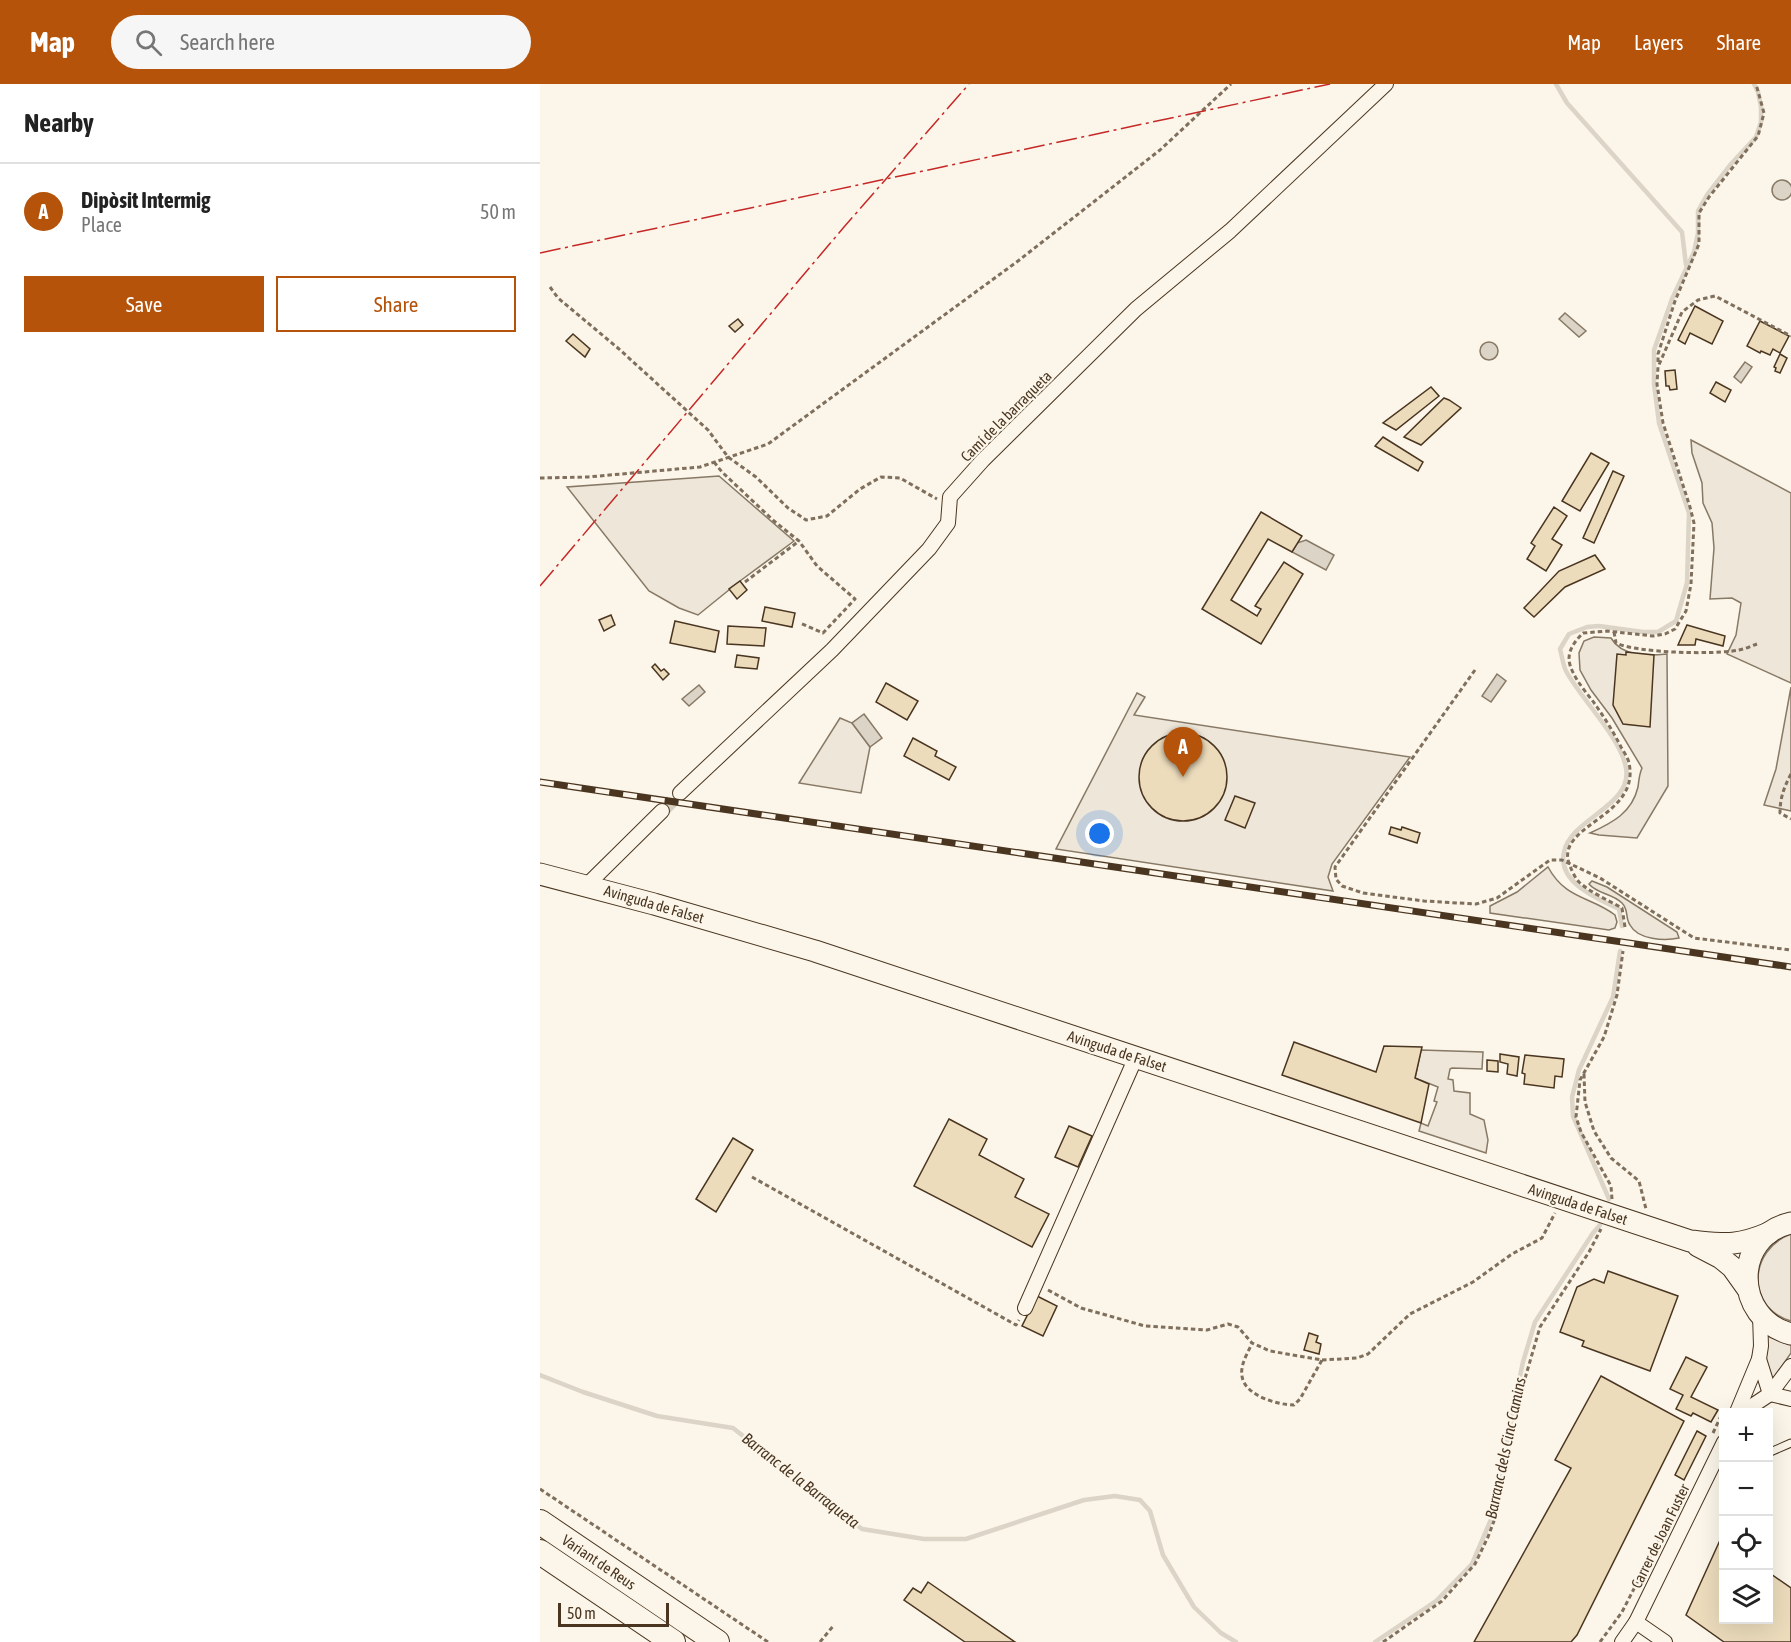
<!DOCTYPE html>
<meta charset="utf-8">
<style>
:root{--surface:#fff;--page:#f6f6f6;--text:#222;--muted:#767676;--line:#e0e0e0;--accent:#b45309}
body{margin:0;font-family:"Asap Condensed",sans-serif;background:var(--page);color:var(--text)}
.controls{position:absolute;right:18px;bottom:18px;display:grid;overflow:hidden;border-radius:0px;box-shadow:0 6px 24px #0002}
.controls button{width:54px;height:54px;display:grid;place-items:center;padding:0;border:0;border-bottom:2px solid var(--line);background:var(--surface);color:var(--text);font:30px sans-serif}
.scale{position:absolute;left:18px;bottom:15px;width:111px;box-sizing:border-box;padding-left:6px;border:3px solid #4a3520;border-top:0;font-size:16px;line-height:21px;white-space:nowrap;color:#4a3520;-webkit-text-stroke:4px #fbf6e9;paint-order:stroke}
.you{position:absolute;left:560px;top:750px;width:21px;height:21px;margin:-15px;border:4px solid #fff;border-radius:50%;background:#1a73e8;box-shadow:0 0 0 9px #1a73e833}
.badge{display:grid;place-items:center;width:39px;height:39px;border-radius:50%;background:var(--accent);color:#fff;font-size:20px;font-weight:700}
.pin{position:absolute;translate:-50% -50px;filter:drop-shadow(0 2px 3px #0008)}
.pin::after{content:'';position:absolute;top:32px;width:21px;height:18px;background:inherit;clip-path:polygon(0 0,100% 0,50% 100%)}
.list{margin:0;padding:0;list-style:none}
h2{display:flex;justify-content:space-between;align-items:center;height:78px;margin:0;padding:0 24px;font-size:26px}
h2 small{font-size:20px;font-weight:400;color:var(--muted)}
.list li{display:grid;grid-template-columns:39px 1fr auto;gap:18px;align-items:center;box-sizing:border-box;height:96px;padding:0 24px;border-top:2px solid var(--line)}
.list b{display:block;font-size:22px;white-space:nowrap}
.list p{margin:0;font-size:20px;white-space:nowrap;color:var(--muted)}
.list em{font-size:20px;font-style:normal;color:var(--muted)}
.actions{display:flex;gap:12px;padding:18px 24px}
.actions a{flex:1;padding:14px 0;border:2px solid var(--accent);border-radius:0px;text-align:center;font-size:21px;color:var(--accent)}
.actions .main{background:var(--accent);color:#fff}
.icon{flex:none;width:33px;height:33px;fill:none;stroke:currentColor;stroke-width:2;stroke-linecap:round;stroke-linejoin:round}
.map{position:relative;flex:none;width:1251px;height:1558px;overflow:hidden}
header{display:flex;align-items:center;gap:36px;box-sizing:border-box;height:84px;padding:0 30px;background:var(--accent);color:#fff}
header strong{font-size:28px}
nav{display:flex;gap:33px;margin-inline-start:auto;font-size:21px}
.search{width:420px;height:54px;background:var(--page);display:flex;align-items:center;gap:15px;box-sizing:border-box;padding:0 21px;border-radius:33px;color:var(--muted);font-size:22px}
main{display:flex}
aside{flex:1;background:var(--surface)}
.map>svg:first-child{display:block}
</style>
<header>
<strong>Map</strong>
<div class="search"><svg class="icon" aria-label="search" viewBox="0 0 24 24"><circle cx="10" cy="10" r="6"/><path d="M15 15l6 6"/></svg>Search here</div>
<nav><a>Map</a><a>Layers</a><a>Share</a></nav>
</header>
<main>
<aside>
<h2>Nearby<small></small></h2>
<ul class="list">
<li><span class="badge">A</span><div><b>Dipòsit Intermig</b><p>Place</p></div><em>50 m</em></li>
</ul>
<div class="actions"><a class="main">Save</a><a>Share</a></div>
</aside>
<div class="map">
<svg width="1251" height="1558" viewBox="0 0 1251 1558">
<rect width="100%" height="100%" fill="#fbf6e9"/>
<!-- green -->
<g fill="#ede6d9" stroke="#887966" stroke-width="1.5">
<polygon points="1151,356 1251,409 1251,599 1187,570 1196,551 1201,519 1192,514 1170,515 1174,464 1172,439 1163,419 1162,399 1152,369"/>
<polygon points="179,392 254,457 200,497 158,531 139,524 109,507 27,403"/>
<path d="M 1054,553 L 1071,554 C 1082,573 1108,572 1127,570 L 1128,702 L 1097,754 L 1059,751 L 1050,749 C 1072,739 1092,729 1098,703 C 1099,696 1099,691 1102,684 L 1072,634 L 1051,606 L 1040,586 L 1039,569 L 1044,557 Z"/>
<polygon points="1251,603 1251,727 1224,721 1236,685"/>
<polygon points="597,609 605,613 594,631 870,673 792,780 788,793 793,807 516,765"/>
<polygon points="300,634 312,639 330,663 321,709 259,699"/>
<path d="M 1008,783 C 1026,816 1050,812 1075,831 L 1077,838 L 1075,844 L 1069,846 L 950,829 L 950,822 L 977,808 Z"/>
<path d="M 1052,797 L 1067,803 L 1137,848 L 1139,854 C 1125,857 1098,856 1090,841 C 1085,834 1089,826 1082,819 C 1072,809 1057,810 1049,800 Z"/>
<polygon points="881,966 943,968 942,985 912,984 910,985 908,995 913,996 914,1007 930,1009 930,1030 944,1036 948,1056 946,1069 879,1047 881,1039 888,1042 897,1018 894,1017 898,1003 875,994"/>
<path d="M 1251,1150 L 1251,1237 C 1206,1224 1208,1166 1251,1150 Z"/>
<polygon points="1227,1251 1244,1259 1251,1260 1251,1269 1233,1295 1232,1295 1226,1280"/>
</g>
<!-- water -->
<g fill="#dcd4c6" stroke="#887966" stroke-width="1.5">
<circle cx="1242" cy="106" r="10"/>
<polygon points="1025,229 1046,247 1039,253 1019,235"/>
<circle cx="949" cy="267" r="9"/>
<polygon points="1205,278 1212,283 1201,299 1194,293"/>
<polygon points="766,456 794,471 786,486 752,468 757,459"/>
<polygon points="957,590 966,597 951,618 942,612"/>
<polygon points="159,601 165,608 149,622 142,615"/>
<polygon points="324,630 342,654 330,663 312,639"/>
</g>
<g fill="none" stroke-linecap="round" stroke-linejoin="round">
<!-- stream -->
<g stroke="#dcd4c6" stroke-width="4.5">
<polyline points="1016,0 1027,19 1142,148 1146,181"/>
<path d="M 1082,842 L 1079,825 C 1056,814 1017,798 1024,768 C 1031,734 1093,722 1086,684 C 1081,654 1041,615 1026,587 C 1023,581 1022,572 1020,565 L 1029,550 L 1047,543 L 1059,542 L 1103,548 L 1118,548 L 1136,537 L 1147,499 L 1149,429 L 1119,339 L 1114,300 L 1114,266 L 1132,215 L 1154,168 L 1158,149 L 1158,127 L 1167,111 L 1191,80 L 1216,53 L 1221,38 L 1221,23 L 1218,8 L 1214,0"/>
<polyline points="1069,1115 1033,1032 1032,1013 1039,986 1073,913 1080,867"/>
<polyline points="0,1291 43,1308 117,1332 193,1344 322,1445 384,1455 426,1455 544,1416 575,1412 600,1416 610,1427 623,1471 654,1523 681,1549 696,1558"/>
<polyline points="835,1558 896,1517 932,1480 955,1426 974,1320 983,1278 995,1238 1053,1149 1060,1141"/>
</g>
</g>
<!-- building -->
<g fill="#ecdcbc" stroke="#4a3520" stroke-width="1.5">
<polygon points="1155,222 1183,237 1172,260 1150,249 1145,260 1138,256"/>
<polygon points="198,235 203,241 195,248 189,242"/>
<polygon points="1220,237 1249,252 1240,269 1233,265 1230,271 1221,267 1220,269 1207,262"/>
<polygon points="33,250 50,265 45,273 26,257"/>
<polygon points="1240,270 1247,274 1240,289 1235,287 1236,284 1234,283"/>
<polygon points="1135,286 1137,305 1130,306 1129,302 1126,302 1125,287"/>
<polygon points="1176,298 1191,306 1185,318 1170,309"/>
<polygon points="891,303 899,312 856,346 843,339"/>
<polygon points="904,314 909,316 921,324 881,361 864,353"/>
<polygon points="843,353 883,378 878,387 835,362"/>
<polygon points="1051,369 1069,379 1040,427 1022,417"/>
<polygon points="1073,387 1084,392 1054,459 1043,454"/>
<polygon points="1014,423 1027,432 1012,455 1022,461 1006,487 987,475 995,462 991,459"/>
<polygon points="721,428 762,452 752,468 728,455 691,516 717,532 721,525 715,522 744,478 763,490 721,560 662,525"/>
<polygon points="1055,471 1065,485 1025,503 994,533 984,524 1019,487"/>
<polygon points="200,497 207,506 197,515 189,505"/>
<polygon points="225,523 255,529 252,543 222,537"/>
<polygon points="71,531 75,541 64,547 59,536"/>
<polygon points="135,537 179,547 175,568 130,559"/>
<polygon points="1147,541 1185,552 1183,562 1156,555 1155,561 1138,561"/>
<polygon points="188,542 226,544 224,562 187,560"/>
<polygon points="1086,568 1114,571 1110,643 1083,640 1073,621 1077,570 1086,571"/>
<polygon points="197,571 219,574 217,585 195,583"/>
<polygon points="115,580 121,587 124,585 129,590 123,596 112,583"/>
<polygon points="346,599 378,617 367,636 336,618"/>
<circle cx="643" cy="693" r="44"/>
<polygon points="373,654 397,667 395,672 416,683 409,696 364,672"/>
<polygon points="695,712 715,719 705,744 685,736"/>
<polygon points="851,743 861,746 862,743 880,749 877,759 849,750"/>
<polygon points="754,958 836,988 844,962 882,963 875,994 889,1000 881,1039 742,991"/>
<polygon points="960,970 979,973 977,992 967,990 968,980 960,978"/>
<polygon points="985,971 1024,975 1022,993 1015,992 1014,1004 984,1000 985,990 982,989"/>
<polygon points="947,976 958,977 958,988 947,987"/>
<polygon points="409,1035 447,1055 439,1071 484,1095 475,1113 509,1130 492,1163 374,1102"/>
<polygon points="529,1042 552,1052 538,1083 515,1073"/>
<polygon points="193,1054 213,1066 176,1128 156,1115"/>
<polygon points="1068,1187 1138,1212 1110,1287 1042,1262 1044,1257 1020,1248 1037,1203 1054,1195 1064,1199"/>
<polygon points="497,1212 517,1222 503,1252 482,1242"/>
<polygon points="769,1249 778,1252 776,1258 781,1260 779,1270 764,1266"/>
<polygon points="1146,1273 1167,1283 1151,1313 1178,1326 1171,1338 1153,1329 1151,1332 1136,1325 1143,1311 1130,1305"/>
<polygon points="1061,1292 1144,1337 1037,1551 1031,1558 934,1558 1031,1384 1015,1376"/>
<polygon points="1157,1347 1166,1352 1144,1396 1135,1391"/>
<polygon points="1181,1454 1184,1456 1184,1536 1228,1536 1228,1488 1251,1504 1251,1558 1184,1558 1146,1531"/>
<polygon points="388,1498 475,1558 425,1558 364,1516 373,1504 381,1509"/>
</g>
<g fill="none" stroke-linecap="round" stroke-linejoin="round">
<!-- minor-tunnel -->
<polyline stroke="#d8cfc1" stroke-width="14" stroke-dasharray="14 7" stroke-linecap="butt" points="122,727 140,709"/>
<defs>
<polyline id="service" points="1228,1369 1251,1359"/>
<g id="minor">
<polyline points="140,709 292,566 389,465 408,439 410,413 443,376 596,225 690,147 846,0"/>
<polyline points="46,802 122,727"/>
<polyline points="485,1224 596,973"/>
<polyline points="1219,1275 1230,1310"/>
<polyline points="1230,1310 1251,1315"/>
<polyline points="1197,1328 1219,1275 1221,1262 1220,1231"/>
<polyline points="1203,1328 1230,1310 1251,1282"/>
<polyline points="1096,1538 1125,1558"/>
<polyline points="1082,1558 1096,1538 1184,1358"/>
</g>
<g id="primary">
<path d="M 0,790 L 114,820 L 275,867 L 1150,1157 C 1184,1160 1196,1163 1229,1149"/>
<path d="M 1251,1139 C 1192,1152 1193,1235 1251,1250"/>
<polyline points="1158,1162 1181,1174 1192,1183 1207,1204"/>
</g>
<g id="motorway">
<polyline points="0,1438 177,1558"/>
<polyline points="0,1468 133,1558"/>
</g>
</defs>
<!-- service casing -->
<use href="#service" stroke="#4a3520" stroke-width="9"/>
<!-- minor casing -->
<use href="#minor" stroke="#4a3520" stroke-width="16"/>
<!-- primary casing -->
<use href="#primary" stroke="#4a3520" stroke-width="23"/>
<!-- motorway casing -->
<use href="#motorway" stroke="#4a3520" stroke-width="26"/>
<!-- path -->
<g stroke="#7f6f5c" stroke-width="3" stroke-dasharray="4.5 3" stroke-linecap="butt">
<polyline points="10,203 18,214 79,265 168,346 188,373 216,393 248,424 266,436 287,432 320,405 341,393 360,394 397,415"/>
<polyline points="1118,278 1118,270 1135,217 1159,160 1159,129 1169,113 1218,52 1224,29 1216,0"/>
<polyline points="174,378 182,388 234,437 259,457 277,482 315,515 283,549 260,539"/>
<polyline points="0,394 48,393 160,383 228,360 478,177 620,66 691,0"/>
<polyline points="205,498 259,457"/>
<path d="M 1074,548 L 1076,559 C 1097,569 1174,571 1199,566 C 1205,565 1211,562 1217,560"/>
<polyline points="935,586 795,783 796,795 802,802 823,809 884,817 936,820 957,814 1010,776 1022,776 1060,794 1154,854 1251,866"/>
<path d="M 1251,690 C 1244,703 1240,714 1240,729 L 1251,735"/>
<path d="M 1085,843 L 1082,824 C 1068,816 1051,809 1039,798 C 1035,794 1032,787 1030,782 C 1012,741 1101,734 1089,679 C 1088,674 1084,668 1081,663 C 1074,649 1066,636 1057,623 C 1048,610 1035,597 1030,581 C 1026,568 1035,557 1043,549 L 1067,547 L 1113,552 L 1125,550 L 1135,545 L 1146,527 L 1151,500 L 1154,439 L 1150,423 L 1123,339 L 1117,300 L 1118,283 L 1142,228 L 1158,216 L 1175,212 L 1251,252"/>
<polyline points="1044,990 1045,1018 1054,1047 1071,1074 1099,1097 1106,1125"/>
<polyline points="212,1093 476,1241 479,1236"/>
<polyline points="1072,1115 1071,1102 1041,1048 1036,1033 1040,996 1064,953 1077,911 1083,867"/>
<path d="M 508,1206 L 541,1224 L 605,1242 L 667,1246 L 688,1240 L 698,1243 L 712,1259 L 730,1267 L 782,1276 L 760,1315 L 754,1321 C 737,1321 704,1311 702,1292 C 700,1280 708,1269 712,1259"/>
<polyline points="782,1276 817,1274 828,1270 870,1230 933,1198 972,1170 1002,1154 1015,1129"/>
<polyline points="1173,1349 1181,1332"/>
<polyline points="0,1405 228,1558"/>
<polyline points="280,1558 294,1541"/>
<polyline points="843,1558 902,1517 935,1480 948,1453 957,1429 977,1322 1000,1243 1049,1168 1061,1145"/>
<polyline points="1060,1558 1082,1528 1120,1454"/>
</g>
<!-- service -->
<use href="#service" stroke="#fbf6e9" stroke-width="7"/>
<!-- minor -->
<use href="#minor" stroke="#fbf6e9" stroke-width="14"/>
<!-- primary -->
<use href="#primary" stroke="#fbf6e9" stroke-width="21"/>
<!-- motorway -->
<use href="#motorway" stroke="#fbf6e9" stroke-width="24"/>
<defs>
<polyline id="rail" points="0,698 1251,883"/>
</defs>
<!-- rail casing -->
<use href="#rail" stroke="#4a3520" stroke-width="7"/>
<!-- rail -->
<use href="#rail" stroke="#fbf6e9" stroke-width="4.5" stroke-dasharray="14" stroke-linecap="butt"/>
<!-- power -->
<g stroke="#c62828" stroke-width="1.5" stroke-dasharray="21 4.5 3 4.5" stroke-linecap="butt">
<polyline points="0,169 790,0"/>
<polyline points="0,502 304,143 429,0"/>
</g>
</g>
<g text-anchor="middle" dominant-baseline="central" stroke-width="4.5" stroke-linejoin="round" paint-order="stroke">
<!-- street labels -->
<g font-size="15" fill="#4a3520" stroke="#fbf6e9">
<text transform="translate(466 332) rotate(-45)">Camí de la barraqueta</text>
<text transform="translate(114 820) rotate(16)">Avinguda de Falset</text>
<text transform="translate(577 967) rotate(18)">Avinguda de Falset</text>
<text transform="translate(1038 1120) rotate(18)">Avinguda de Falset</text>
<text transform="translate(1120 1452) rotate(-64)">Carrer de Joan Fuster</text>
<text transform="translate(59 1478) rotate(34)">Variant de Reus</text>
</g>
<!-- water labels -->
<g font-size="16" font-style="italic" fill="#4a3520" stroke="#fbf6e9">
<text transform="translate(965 1364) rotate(-78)">Barranc dels Cinc Camins</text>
<text transform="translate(261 1396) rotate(38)">Barranc de la Barraqueta</text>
</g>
</g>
</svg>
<div class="controls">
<button>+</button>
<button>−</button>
<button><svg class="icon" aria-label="locate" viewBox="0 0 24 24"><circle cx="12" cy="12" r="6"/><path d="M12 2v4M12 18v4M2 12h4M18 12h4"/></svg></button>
<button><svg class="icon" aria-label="layers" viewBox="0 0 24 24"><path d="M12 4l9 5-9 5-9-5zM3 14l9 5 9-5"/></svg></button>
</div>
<div class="scale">50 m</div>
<div class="you"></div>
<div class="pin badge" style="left:643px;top:693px">A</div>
</div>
</main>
